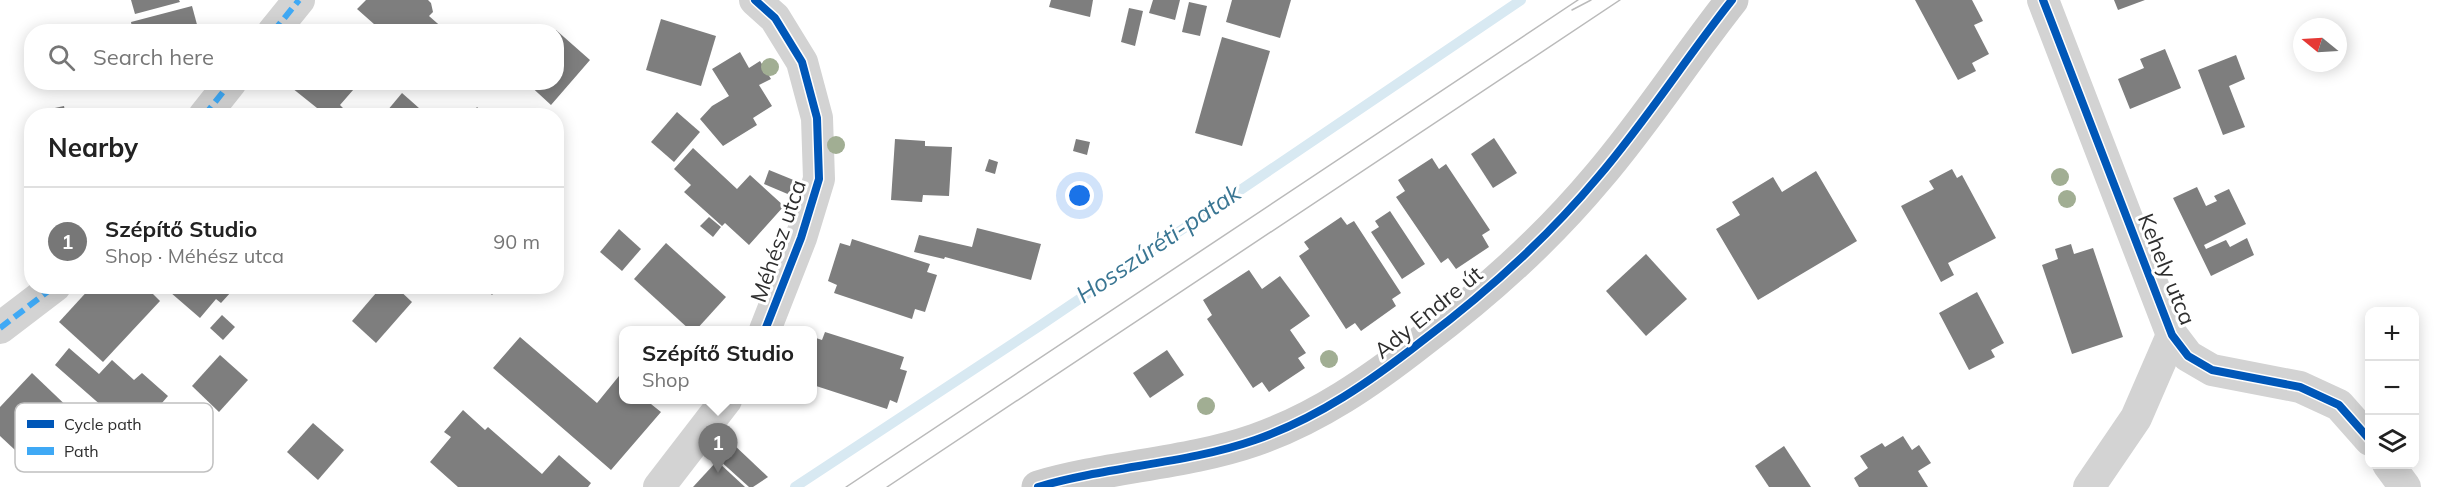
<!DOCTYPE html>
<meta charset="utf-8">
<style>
:root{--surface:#fff;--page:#f2f2f2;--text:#222;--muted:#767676;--line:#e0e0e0;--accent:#777}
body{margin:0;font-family:Mulish,sans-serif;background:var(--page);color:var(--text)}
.controls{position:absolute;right:18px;bottom:18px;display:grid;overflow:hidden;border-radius:12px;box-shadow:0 3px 15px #0003}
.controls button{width:54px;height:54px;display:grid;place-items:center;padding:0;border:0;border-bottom:2px solid var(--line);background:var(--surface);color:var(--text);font:30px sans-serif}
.compass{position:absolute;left:2293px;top:18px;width:54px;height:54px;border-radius:50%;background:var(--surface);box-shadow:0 3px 15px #0003;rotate:288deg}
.you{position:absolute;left:1080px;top:196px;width:21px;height:21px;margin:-15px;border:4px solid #fff;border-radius:50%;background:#1a73e8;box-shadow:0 0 0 9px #1a73e833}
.badge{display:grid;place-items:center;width:39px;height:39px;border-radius:50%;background:var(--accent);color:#fff;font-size:20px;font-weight:700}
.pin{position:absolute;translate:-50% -50px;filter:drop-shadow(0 2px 3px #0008)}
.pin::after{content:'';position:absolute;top:32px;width:21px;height:18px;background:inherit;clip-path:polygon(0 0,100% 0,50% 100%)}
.popup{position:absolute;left:619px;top:326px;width:198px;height:78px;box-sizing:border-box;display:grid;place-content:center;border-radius:12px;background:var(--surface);filter:drop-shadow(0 2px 4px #0005);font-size:20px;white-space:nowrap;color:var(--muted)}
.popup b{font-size:22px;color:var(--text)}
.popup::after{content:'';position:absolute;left:50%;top:100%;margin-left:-12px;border:12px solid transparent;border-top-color:var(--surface)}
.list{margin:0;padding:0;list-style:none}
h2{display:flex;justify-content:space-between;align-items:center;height:78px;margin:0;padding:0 24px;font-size:26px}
h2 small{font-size:20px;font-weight:400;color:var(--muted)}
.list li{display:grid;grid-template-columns:39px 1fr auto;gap:18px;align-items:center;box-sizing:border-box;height:108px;padding:0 24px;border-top:2px solid var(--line)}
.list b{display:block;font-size:22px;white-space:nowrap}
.list p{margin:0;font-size:20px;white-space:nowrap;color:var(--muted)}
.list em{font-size:20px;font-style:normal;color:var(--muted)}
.icon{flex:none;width:33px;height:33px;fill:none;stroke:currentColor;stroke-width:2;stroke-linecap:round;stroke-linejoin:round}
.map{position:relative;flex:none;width:2437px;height:487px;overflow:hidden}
.search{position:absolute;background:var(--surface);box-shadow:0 3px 15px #0003;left:24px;top:24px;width:540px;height:66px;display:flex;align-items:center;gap:15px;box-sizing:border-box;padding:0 21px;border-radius:24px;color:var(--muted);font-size:22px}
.panel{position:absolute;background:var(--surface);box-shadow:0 3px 15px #0003;left:24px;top:108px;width:540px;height:186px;border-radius:24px}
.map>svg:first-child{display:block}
</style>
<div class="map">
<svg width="2437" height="487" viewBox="0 0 2437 487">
<rect width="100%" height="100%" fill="#fff"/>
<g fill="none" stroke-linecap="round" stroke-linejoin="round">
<!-- stream -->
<polyline stroke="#d8e9f2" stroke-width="10" points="795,487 1041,325 1521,0"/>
</g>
<!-- building -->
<g fill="#7e7e7e">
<polygon points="131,0 179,0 180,2 135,14"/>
<polygon points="366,0 428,0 431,3 433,12 429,16 445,30 443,32 383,32 357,9"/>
<polygon points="1051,0 1093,0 1090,17 1049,7"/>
<polygon points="1153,0 1180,0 1175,20 1149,13"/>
<polygon points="1232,0 1291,0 1280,38 1226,22"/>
<polygon points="1915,0 1972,0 1983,21 1974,25 1989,54 1972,63 1976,71 1958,80"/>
<polygon points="2114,0 2145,0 2118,10"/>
<polygon points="1189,2 1207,6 1200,36 1182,32"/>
<polygon points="192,6 199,32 133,32 131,22"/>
<polygon points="1129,8 1143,11 1135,46 1121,42"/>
<polygon points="661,19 716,36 701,86 646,70"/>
<polygon points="556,30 590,60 551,105 526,82 556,82"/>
<polygon points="1222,37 1270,51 1242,146 1195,133"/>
<polygon points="2165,49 2181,88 2130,109 2118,79 2144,68 2140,59"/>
<polygon points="740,52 749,68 760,61 771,79 759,85 772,106 753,118 757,125 723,146 700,119 712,106 729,96 712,69"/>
<polygon points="2236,55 2245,79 2229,86 2245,127 2223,135 2198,70"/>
<polygon points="297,82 360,82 340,105 351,116 327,116 292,88"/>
<polygon points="402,93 428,116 393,116 387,111"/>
<polygon points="64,106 66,116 42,116 41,111"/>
<polygon points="477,107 487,116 469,116"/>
<polygon points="677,112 700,132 674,162 651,142"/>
<polygon points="1494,138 1517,173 1493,188 1471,154"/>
<polygon points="895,139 925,141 925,146 952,147 949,196 923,195 922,202 891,200"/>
<polygon points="1076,139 1090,142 1087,155 1073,151"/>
<polygon points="693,148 737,189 750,175 784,206 749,245 725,223 722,226 684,192 691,185 674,169"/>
<polygon points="1432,158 1439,169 1446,164 1490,230 1482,235 1489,247 1456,269 1448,258 1441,263 1396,197 1405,191 1398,180"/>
<polygon points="989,159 998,162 995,174 985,171"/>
<polygon points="1952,169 1957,178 1962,175 1996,238 1948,263 1954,275 1941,282 1901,206 1934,189 1929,181"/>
<polygon points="769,170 796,181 790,195 764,184"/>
<polygon points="1816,171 1857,241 1758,300 1716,229 1740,215 1732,202 1773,177 1782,192"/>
<polygon points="2197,187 2206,206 2217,201 2214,196 2229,189 2246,224 2204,245 2206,249 2226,240 2230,247 2247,238 2254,255 2211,276 2173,198"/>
<polygon points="1390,211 1425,264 1402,279 1371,232 1379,227 1375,221"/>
<polygon points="709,217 721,227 713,237 700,226"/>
<polygon points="1341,217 1347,225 1354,221 1401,293 1392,299 1396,306 1361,331 1355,323 1346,329 1299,256 1309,249 1304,242"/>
<polygon points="977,228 1041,244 1031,280 945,257 944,259 914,252 919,235 972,247"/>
<polygon points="619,229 641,249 622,271 600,252"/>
<polygon points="852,239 930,264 927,272 937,275 925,312 915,309 912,319 834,293 837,285 828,281 840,243 850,246"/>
<polygon points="666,243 726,297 696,330 690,330 634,279"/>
<polygon points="2071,244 2074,254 2093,248 2123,337 2072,354 2042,265 2058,259 2055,249"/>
<polygon points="1646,254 1687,299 1646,336 1606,291"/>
<polygon points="1249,270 1262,289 1280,276 1310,316 1290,330 1306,353 1298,358 1305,368 1269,392 1262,382 1253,388 1207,319 1212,315 1203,300"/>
<polygon points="92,286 145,286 160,301 103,362 59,322"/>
<polygon points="163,286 224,286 231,292 221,303 216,299 200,318"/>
<polygon points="382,286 395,286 412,302 376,343 352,321"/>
<polygon points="483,286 500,286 492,295"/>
<polygon points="1977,292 2004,343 1991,350 1995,357 1969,370 1939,313"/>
<polygon points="222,315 235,327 223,340 210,328"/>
<polygon points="825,332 904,357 900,369 907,371 897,403 890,400 887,409 813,385 813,337 822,340"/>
<polygon points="520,337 597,403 619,376 624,380 624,400 646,400 661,412 611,470 493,368"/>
<polygon points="69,348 99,374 112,360 134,380 142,373 168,396 149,418 133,404 119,421 55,365"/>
<polygon points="1167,350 1184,375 1150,398 1133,373"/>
<polygon points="220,355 248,380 219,412 192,386"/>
<polygon points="32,373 76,415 30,464 0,436 0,407"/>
<polygon points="463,410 485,430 488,427 542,474 559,455 591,483 588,487 458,487 430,462 451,437 444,432"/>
<polygon points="313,423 344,450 318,480 287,452"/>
<polygon points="1903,436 1912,450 1919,445 1931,463 1918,471 1928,487 1859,487 1854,478 1868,468 1860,456 1882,443 1885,447"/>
<polygon points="732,443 768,477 753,487 749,487 718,459"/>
<polygon points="1784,446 1811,487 1769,487 1755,466"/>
<polygon points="717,461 745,487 693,487"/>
</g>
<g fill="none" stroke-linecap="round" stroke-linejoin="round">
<!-- street -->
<g stroke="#d3d3d3" stroke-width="32">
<polyline points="755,0 775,18 802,62 817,118 819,179 801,238 765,330"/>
<polyline points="2043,0 2172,335 2188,356 2212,370 2300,387 2339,405 2370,440"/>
<polyline points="273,32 299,0"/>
<polyline points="204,116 231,82"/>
<polyline points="0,328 55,286"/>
<polyline points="2388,464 2405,487"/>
<polyline points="659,487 726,400"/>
<polyline points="2089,487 2136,418 2172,335"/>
</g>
<!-- secondary -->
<path stroke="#ccc" stroke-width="33" d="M 1038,487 C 1109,466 1186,464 1255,440 C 1318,418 1371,381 1422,341 C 1486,293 1547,238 1598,177 C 1646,121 1686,58 1732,0"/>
<!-- tram -->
<g stroke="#bababa" stroke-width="1.5">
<polyline points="1572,10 1591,0"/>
<polyline points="846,487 1578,0"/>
<polyline points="887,487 1620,0"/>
</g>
<!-- quiet -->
<g stroke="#3fa9f5" stroke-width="6" stroke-dasharray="12 6" stroke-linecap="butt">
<polyline points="273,32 299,0"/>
<polyline points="204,116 231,82"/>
<polyline points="0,328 55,286"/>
</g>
<defs>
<g id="cycleway">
<polyline points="755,0 775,18 802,62 817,118 819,179 801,238 765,330"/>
<polyline points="2043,0 2172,335 2188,356 2212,370 2300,387 2339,405 2370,440"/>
<path d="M 1038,487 C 1109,466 1186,464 1255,440 C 1318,418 1371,381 1422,341 C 1486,293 1547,238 1598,177 C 1646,121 1686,58 1732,0"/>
</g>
</defs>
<!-- cycleway casing -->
<use href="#cycleway" stroke="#fff" stroke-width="11"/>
<!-- cycleway -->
<use href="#cycleway" stroke="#0057b8" stroke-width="8"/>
</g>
<!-- trees -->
<g fill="#a1ae93">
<circle cx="770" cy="67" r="9"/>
<circle cx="836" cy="145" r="9"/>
<circle cx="2060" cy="177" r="9"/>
<circle cx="2067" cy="199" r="9"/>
<circle cx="1329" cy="359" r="9"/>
<circle cx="1206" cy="406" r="9"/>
</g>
<g text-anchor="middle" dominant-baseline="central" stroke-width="6" stroke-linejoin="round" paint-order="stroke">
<!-- street labels -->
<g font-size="22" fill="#2e2e2e" stroke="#fff">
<text transform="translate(778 241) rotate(-71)">Méhész utca</text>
<text transform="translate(2167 269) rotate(68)">Kehely utca</text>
<text transform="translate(1428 312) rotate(-39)">Ady Endre út</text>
</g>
<!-- water labels -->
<g font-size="24" font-style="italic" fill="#3a7693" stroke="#fff">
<text transform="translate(1158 243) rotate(-34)">Hosszúréti-patak</text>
</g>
</g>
<!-- legend -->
<rect x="15" y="403" width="198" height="69" rx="9" fill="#fff" stroke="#c0c0c0" stroke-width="1.5"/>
<rect x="27" y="420" width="27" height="8" fill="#0057b8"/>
<rect x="27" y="447" width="27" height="8" fill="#3fa9f5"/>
<g font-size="16" fill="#2e2e2e">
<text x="64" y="430">Cycle path</text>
<text x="64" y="457">Path</text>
</g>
</svg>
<div class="controls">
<button>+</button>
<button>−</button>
<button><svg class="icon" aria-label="layers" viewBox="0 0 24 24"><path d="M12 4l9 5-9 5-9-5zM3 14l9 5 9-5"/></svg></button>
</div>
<svg class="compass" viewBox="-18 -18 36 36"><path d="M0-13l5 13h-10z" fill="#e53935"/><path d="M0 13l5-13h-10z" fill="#767676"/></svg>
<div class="you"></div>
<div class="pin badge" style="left:718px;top:473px">1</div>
<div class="popup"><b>Szépítő Studio</b>Shop</div>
<div class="search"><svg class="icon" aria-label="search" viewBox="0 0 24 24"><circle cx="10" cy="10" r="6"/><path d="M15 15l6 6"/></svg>Search here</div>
<section class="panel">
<h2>Nearby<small></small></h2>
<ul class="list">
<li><span class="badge">1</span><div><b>Szépítő Studio</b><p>Shop · Méhész utca</p></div><em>90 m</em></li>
</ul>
</section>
</div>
